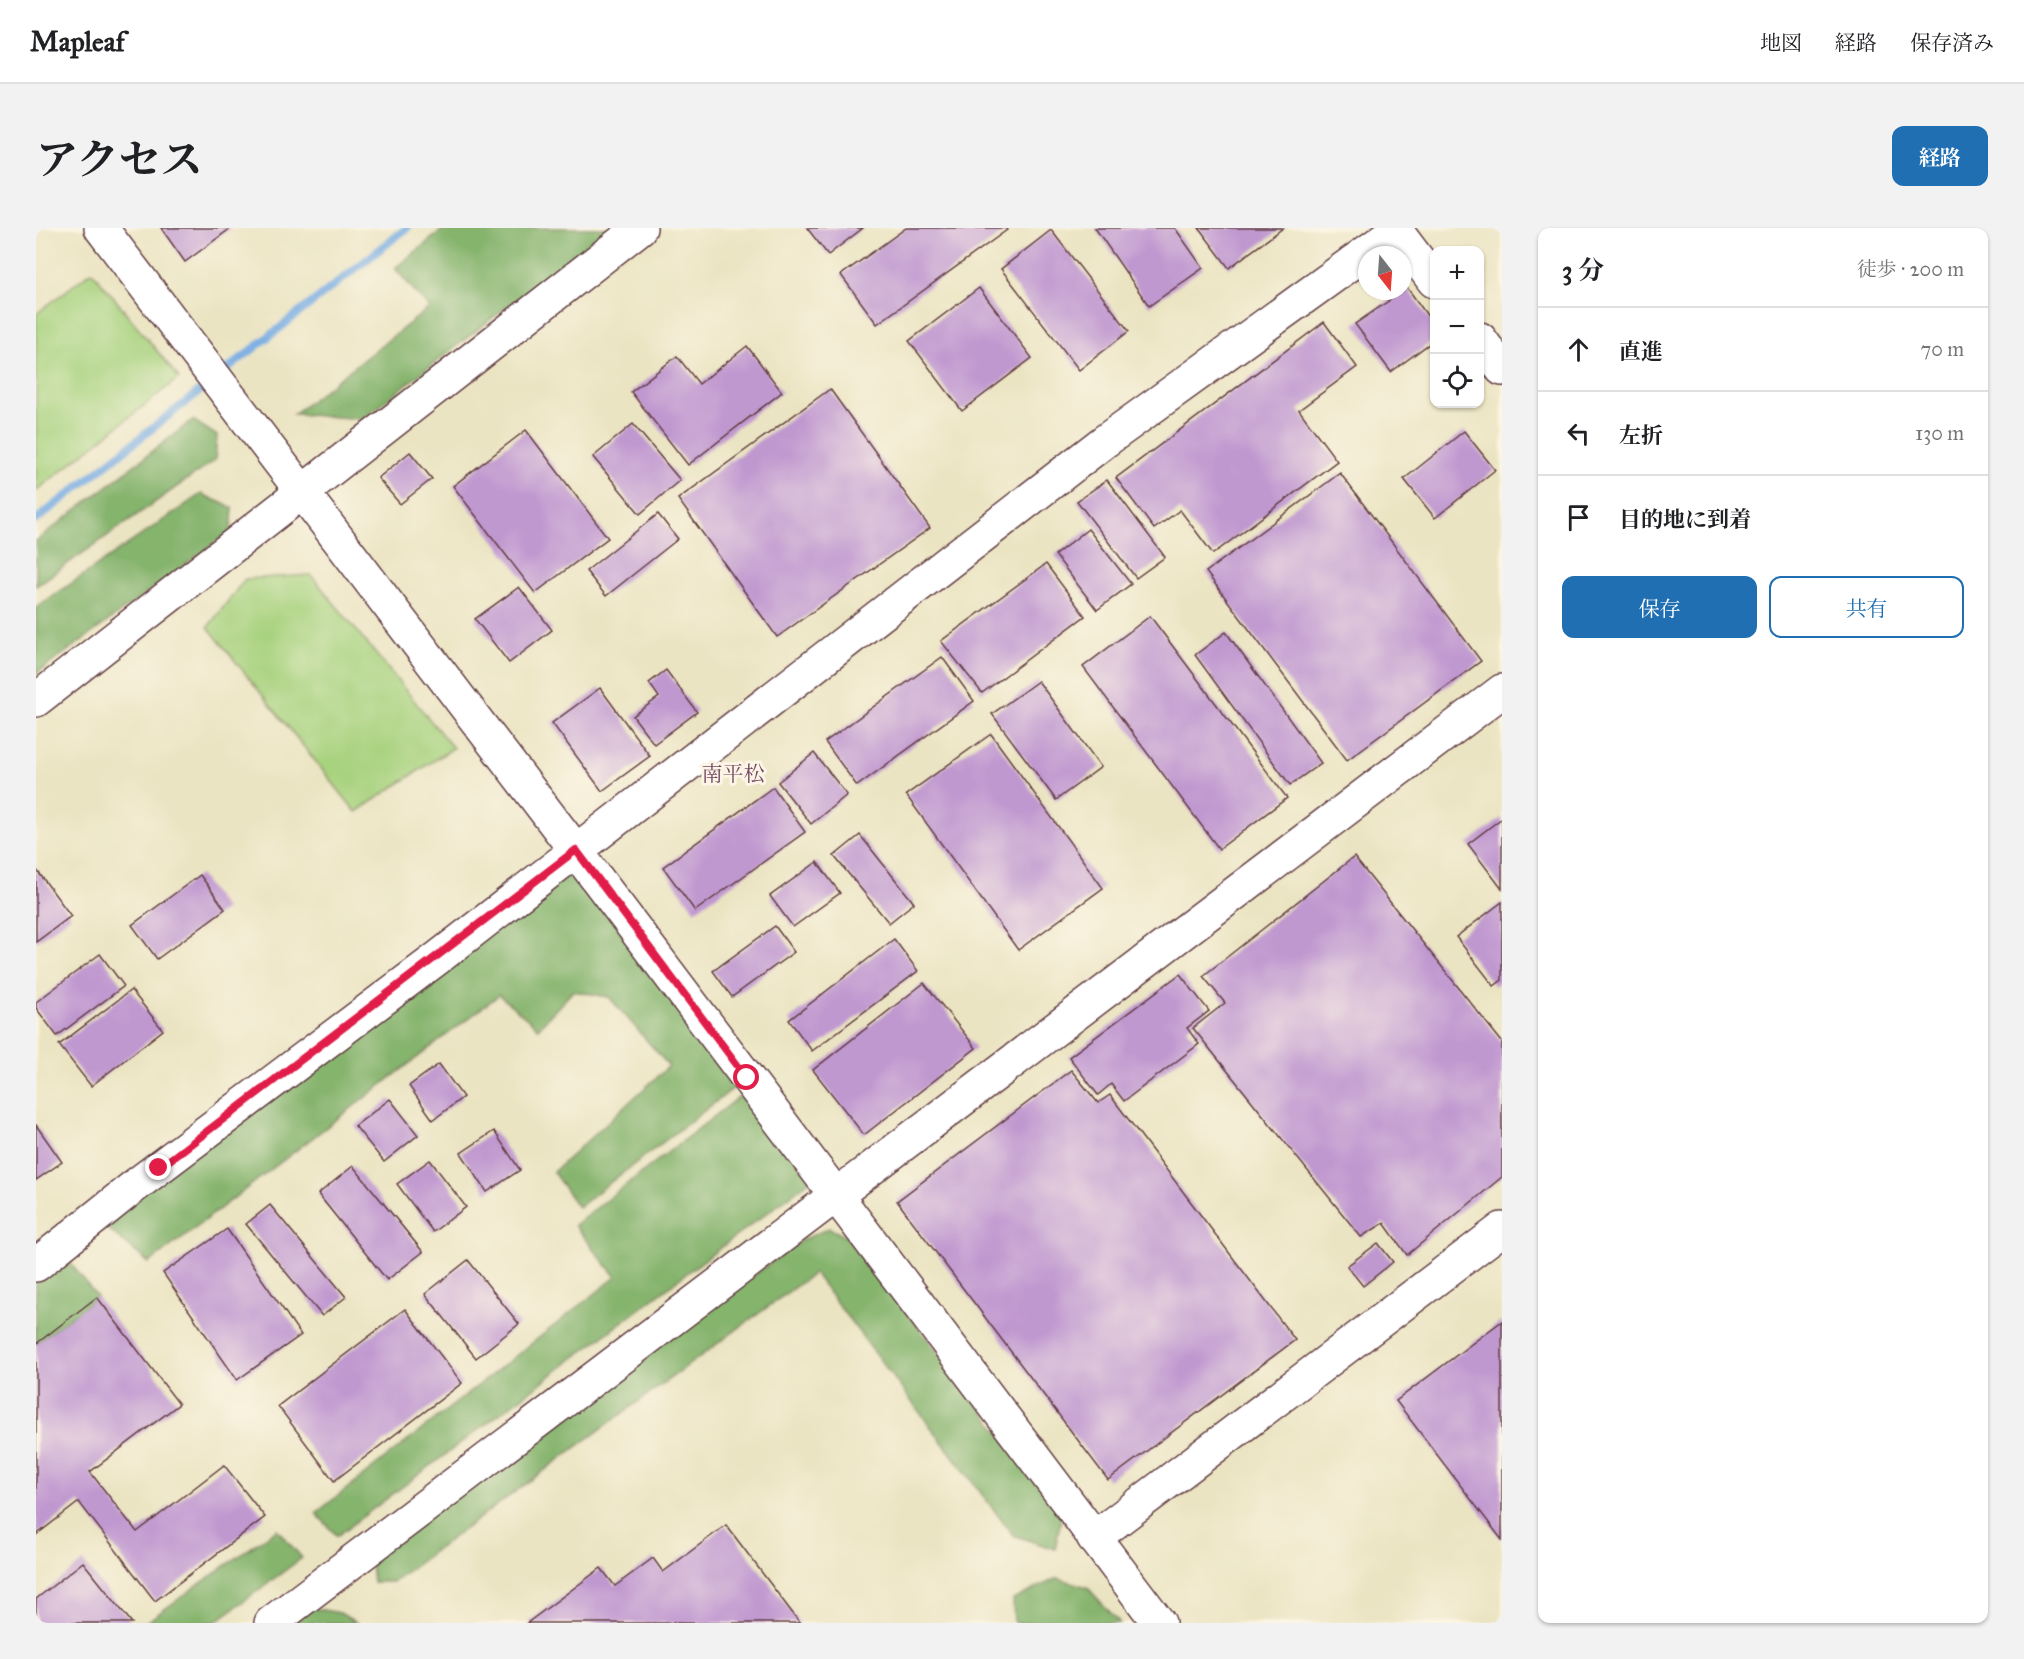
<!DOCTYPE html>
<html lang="ja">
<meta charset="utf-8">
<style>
:root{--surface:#fff;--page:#f2f2f2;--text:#202124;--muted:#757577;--line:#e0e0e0;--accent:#1f6fb2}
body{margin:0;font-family:"IM FELL Great Primer","Noto Serif JP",serif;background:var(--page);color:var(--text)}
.controls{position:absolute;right:18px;top:18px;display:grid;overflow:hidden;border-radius:12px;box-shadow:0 2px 4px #0004}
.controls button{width:54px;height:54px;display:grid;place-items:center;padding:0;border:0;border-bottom:2px solid var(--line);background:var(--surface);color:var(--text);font:30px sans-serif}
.compass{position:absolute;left:1322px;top:18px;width:54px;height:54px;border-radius:50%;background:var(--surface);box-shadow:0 2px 4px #0004;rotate:163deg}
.stop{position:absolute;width:18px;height:18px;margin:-14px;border:4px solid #e11d48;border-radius:50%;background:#fff}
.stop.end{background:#e11d48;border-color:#fff;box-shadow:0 2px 6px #0008}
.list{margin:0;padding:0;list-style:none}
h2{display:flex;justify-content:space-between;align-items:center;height:78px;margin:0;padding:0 24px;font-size:26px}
h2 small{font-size:20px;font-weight:400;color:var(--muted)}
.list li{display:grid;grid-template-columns:39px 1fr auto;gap:18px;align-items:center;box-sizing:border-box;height:84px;padding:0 24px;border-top:2px solid var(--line)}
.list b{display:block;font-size:22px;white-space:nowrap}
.list em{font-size:20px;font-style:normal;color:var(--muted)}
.actions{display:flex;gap:12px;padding:18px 24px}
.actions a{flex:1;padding:14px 0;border:2px solid var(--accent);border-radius:12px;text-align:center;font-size:21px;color:var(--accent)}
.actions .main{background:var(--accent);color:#fff}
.icon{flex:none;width:33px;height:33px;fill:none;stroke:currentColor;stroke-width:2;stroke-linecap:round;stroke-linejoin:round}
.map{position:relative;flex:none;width:1466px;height:1395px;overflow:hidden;border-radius:12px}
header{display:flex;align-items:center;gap:36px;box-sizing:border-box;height:84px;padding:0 30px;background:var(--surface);border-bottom:2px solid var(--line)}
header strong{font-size:28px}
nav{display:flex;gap:33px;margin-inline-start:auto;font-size:21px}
.intro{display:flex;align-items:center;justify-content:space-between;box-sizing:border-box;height:144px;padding:0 36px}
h1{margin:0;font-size:42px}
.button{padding:15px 27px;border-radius:12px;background:var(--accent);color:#fff;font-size:21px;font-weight:700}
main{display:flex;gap:36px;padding:0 36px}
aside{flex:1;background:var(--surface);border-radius:12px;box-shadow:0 2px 4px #0004}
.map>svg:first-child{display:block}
</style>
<header>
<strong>Mapleaf</strong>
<nav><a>地図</a><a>経路</a><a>保存済み</a></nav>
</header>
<div class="intro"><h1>アクセス</h1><a class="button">経路</a></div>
<main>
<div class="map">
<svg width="1466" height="1395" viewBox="0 0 1466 1395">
<rect width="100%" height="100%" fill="#fcf5e5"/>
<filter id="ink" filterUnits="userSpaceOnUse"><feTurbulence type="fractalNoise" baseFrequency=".0167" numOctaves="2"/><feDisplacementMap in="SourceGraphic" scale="12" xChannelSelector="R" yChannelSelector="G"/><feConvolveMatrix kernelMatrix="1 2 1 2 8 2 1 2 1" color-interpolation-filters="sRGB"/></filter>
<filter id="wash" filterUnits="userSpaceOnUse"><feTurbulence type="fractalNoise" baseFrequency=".008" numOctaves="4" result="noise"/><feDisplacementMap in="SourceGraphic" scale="24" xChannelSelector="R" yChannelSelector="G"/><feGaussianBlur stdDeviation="1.35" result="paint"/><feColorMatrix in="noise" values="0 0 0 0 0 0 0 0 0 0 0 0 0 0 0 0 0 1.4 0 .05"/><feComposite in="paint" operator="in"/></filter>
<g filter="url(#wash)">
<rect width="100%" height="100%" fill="#ebe4c2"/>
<!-- green -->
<g fill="#a7d27e" stroke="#787854" stroke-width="1.5">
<polygon points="56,43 143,150 0,263 0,86"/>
<polygon points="275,347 417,520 320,584 172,399 209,351"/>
</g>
<!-- forest -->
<g fill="#85b46d" stroke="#686a4c" stroke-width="1.5">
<polygon points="409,0 573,0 326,191 258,186 393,80 359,40"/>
<polygon points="157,192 181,208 179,232 0,358 0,313"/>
<polygon points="165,266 197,280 195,303 0,446 0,380"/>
<polygon points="540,623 711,850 542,979 517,944 633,838 573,769 537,763 502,800 463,767 113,1035 59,990"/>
<polygon points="711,863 776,951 301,1308 280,1285 580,1049 538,997"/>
<polygon points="793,1000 813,1010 1026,1285 1019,1321 977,1307 778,1045 356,1354 337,1354 334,1330 766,1012"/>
<polygon points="22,1019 61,1069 0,1116 0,1037"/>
<polygon points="241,1301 266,1330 178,1395 109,1395"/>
<polygon points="1021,1350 1051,1359 1084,1395 978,1395 977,1372"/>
<polygon points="276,1380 304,1385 321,1395 257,1395"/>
</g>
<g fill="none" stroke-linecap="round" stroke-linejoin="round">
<!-- stream -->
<g stroke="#73aae2" stroke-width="8">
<polyline points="184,147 371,0"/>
<polyline points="0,292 174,155"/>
</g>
</g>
<g id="blocks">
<!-- building -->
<g fill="#c098d0">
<polygon points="125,0 195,0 149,34"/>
<polygon points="771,0 827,0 792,27"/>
<polygon points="870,0 969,0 971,2 841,96 805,47"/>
<polygon points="1059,0 1139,0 1167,40 1113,78"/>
<polygon points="1163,0 1247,0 1193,40"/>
<polygon points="1015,2 1093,103 1043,142 965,41"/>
<polygon points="1370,58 1398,97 1398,112 1355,144 1319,96 1367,63"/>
<polygon points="943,60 996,130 926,183 873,113"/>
<polygon points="1288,94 1321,139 1263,182 1301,233 1177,326 1144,282 1118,301 1080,250"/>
<polygon points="711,118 746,164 652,237 595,164 641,128 663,156"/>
<polygon points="794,161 894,300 741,409 642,271"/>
<polygon points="597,196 644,252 604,286 557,229"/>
<polygon points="490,202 572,310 499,365 417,258"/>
<polygon points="1428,203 1459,242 1399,290 1368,251"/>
<polygon points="374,224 396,251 364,276 342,250"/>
<polygon points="1304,245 1445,433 1311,532 1170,344"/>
<polygon points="1071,252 1129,329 1100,350 1041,273"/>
<polygon points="622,286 642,311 570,368 550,343"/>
<polygon points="1052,301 1095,356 1061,382 1019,327"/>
<polygon points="1010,336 1049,388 946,465 905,413"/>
<polygon points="483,359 516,402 473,435 439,391"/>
<polygon points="1114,388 1251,570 1183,621 1047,439"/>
<polygon points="1190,404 1285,535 1254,557 1159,427"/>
<polygon points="906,429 938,473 821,558 789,514"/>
<polygon points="630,442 661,484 618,516 597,488 623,469 613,455"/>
<polygon points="1002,453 1065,539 1020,572 956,486"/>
<polygon points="564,460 614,528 566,563 516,495"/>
<polygon points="955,506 1067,660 982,722 870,567"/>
<polygon points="778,525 811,567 775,596 742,554"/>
<polygon points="737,559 769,604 659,683 627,639"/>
<polygon points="1466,590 1466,661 1432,616"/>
<polygon points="824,607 878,675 853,695 798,628"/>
<polygon points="1318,629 1466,814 1466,949 1371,1027 1348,995 1325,1009 1157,800 1189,775 1167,748"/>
<polygon points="781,634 804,665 757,699 734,668"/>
<polygon points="0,641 35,688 0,714"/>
<polygon points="164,647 189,681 121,731 96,697"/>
<polygon points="1466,674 1466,752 1458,758 1420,709"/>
<polygon points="739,698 758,724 696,769 677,743"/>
<polygon points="858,711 882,743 776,823 753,792"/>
<polygon points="64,726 88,758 21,808 0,780 0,774"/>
<polygon points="1144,746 1173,783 1151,800 1163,816 1088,873 1075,856 1062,867 1033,829"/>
<polygon points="888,755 940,820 828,907 777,842"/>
<polygon points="95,762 127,802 55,858 23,817"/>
<polygon points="403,836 427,869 397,892 373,858"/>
<polygon points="1035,842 1062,875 1074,867 1259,1112 1072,1252 861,973"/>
<polygon points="354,871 382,907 348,934 319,898"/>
<polygon points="0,897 26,934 0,952"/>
<polygon points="458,903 484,942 451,964 425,925"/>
<polygon points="394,932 430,979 397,1004 361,956"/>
<polygon points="317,938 387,1024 351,1052 282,966"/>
<polygon points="234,977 310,1069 286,1088 210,996"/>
<polygon points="191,1001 265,1107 201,1152 127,1045"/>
<polygon points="1342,1015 1357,1034 1327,1058 1311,1038"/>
<polygon points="432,1032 483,1096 440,1130 389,1066"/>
<polygon points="61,1069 143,1176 54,1244 101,1304 188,1237 229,1289 119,1373 43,1274 0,1307 0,1116"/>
<polygon points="369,1081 426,1155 298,1253 242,1178"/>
<polygon points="1466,1093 1466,1312 1360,1173"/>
<polygon points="690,1297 764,1395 491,1395 565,1340 579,1358 617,1330 627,1344"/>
<polygon points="47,1334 96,1395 0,1395 0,1371"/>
</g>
</g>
</g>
<g filter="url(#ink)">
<use href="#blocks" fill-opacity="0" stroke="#623d42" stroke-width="1.5"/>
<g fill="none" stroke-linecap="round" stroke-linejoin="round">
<defs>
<g id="minor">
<polyline points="65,0 540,623 1123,1395"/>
<polyline points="1358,0 1398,53"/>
<polyline points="1444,111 1466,141"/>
<polyline points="0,472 604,0"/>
<polyline points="0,1037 96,960 403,729 1069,213 1360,3"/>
<polyline points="1058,1310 1466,1001"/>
<polyline points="235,1395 1466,463"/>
</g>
</defs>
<!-- minor casing -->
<use href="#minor" stroke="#623d42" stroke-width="36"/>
<!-- minor -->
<use href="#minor" stroke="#fff" stroke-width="33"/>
</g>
</g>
<g fill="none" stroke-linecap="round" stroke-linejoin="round" filter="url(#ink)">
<!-- route -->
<polyline stroke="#e11d48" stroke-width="8" points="123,940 540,622 711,850"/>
</g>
<g text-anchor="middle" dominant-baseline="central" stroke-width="6" stroke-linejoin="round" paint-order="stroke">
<!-- quarter labels -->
<g font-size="21" fill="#734965" stroke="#fcf5e5">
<text x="697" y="546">南平松</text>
</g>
</g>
</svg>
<div class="controls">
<button>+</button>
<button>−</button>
<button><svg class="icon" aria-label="locate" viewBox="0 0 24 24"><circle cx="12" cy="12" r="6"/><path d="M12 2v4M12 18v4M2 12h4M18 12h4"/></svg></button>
</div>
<svg class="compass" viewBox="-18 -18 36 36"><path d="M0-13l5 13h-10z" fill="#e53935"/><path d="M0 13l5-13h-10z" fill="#757577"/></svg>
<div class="stop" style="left:711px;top:850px"></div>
<div class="stop end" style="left:123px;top:940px"></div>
</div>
<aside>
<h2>3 分<small>徒歩 · 200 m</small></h2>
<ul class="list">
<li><svg class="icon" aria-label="ahead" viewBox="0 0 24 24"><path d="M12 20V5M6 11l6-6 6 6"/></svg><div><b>直進</b></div><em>70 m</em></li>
<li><svg class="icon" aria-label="left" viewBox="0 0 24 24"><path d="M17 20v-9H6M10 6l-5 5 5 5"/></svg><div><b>左折</b></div><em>130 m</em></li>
<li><svg class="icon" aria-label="arrive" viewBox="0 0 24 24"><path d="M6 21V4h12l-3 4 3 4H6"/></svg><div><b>目的地に到着</b></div></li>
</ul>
<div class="actions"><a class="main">保存</a><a>共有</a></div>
</aside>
</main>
